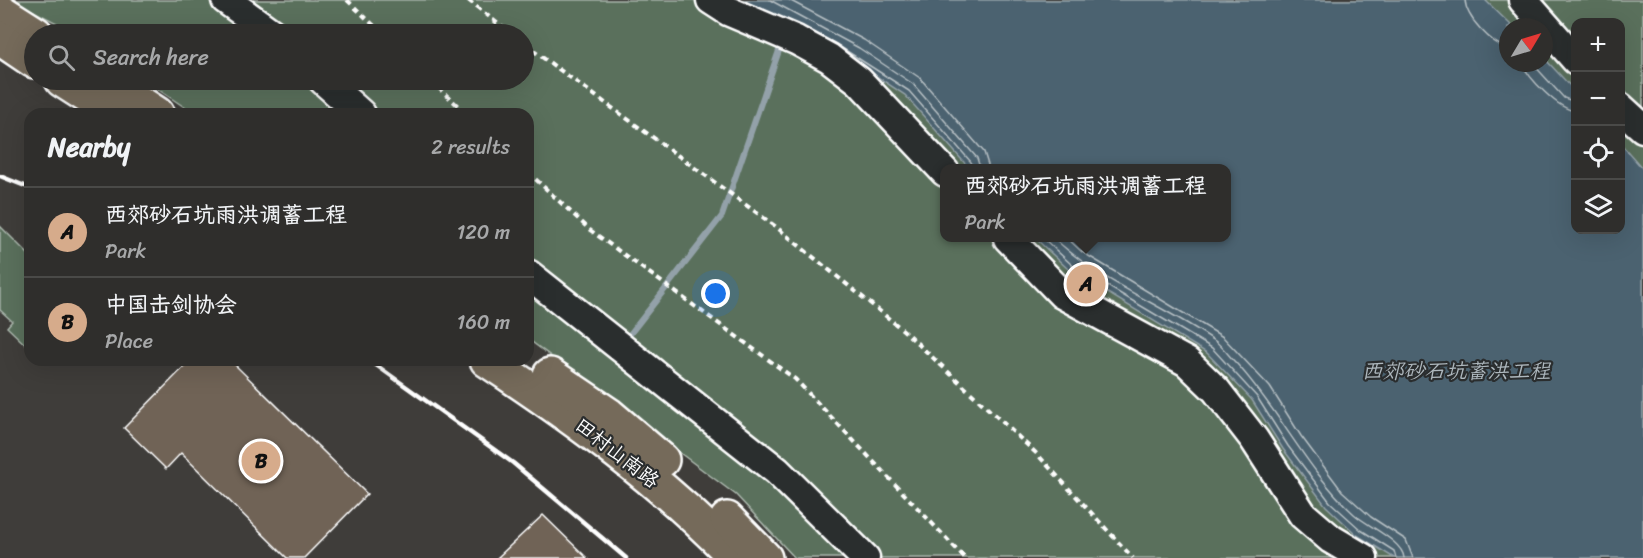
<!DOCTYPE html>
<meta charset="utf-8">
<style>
:root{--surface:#2f2e2c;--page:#373634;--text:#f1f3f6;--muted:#a7a8a9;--line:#4a4a48;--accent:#d6ab8b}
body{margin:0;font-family:Sriracha,"LXGW WenKai TC",sans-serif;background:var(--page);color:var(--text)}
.controls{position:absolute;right:18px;top:18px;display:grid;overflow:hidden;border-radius:12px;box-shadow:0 6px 24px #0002}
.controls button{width:54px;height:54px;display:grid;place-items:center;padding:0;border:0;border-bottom:2px solid var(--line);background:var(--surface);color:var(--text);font:30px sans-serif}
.compass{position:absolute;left:1499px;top:18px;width:54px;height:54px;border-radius:50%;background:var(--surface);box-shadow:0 6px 24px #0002;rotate:52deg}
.you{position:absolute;left:716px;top:294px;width:21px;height:21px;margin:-15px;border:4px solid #fff;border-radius:50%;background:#1a73e8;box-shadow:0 0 0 9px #1a73e833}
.badge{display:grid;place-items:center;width:39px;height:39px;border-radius:50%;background:var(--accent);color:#111;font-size:20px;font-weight:700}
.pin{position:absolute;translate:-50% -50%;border:3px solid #fff;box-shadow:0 2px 6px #0006}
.popup{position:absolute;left:940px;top:164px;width:291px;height:78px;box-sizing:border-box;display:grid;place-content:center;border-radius:12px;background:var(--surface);filter:drop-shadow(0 2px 4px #0005);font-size:20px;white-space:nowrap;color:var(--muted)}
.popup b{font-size:22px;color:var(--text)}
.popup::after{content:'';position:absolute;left:50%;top:100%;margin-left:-12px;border:12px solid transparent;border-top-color:var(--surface)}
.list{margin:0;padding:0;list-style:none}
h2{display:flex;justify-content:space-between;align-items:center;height:78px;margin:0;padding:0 24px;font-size:26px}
h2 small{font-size:20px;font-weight:400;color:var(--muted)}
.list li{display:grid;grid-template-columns:39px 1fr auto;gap:18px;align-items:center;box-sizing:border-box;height:90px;padding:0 24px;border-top:2px solid var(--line)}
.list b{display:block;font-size:22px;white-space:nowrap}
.list p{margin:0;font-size:20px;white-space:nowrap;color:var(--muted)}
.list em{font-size:20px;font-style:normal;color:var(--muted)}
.icon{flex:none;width:33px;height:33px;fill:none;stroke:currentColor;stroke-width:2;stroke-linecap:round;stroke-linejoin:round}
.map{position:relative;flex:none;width:1643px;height:558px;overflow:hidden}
.search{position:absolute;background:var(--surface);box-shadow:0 6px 24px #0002;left:24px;top:24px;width:510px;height:66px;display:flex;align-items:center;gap:15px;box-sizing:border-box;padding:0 21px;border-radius:33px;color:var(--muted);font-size:22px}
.panel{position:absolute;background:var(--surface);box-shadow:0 6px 24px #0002;left:24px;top:108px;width:510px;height:258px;border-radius:18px}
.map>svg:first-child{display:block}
</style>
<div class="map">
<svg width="1643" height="558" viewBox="0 0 1643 558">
<rect width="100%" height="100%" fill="#3f3d3a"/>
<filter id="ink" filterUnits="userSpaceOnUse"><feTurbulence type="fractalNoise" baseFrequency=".0167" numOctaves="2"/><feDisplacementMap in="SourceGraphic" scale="12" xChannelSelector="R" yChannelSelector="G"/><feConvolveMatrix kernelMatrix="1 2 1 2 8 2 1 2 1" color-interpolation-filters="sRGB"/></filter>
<g filter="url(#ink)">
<!-- green -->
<g fill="#5a705c" stroke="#acb8ae" stroke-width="1.5" fill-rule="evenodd">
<path d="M 12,0 L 1643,0 L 1643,558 L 795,558 L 736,495 L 528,339 L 528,114 L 195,114 L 144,80 L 524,80 L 524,34 L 78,34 ZM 1576,22 L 1620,22 L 1620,230 L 1576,230 ZM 1508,27 L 1544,27 L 1544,63 L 1508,63 ZM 945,168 L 1227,168 L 1227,238 L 945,238 Z"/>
<polygon points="0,226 30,256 30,349 7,327 12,321 0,310"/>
</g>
<!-- water -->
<polygon fill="#4b626f" stroke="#93a1a9" stroke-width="1.5" points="743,0 1485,0 1513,27 1508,27 1508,63 1544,63 1544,58 1575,91 1576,230 1620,230 1621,144 1643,169 1643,558 1394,558 1357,535 1326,506 1283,449 1252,400 1207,353 1068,269 1035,238 1227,238 1227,168 969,168 905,95 852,60"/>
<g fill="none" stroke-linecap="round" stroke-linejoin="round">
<!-- shore -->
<g stroke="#b7c0c5" stroke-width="1.5">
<polyline points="770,0 859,48 913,84 977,158 980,168"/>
<polyline points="789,0 864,40 920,78 984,152 989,168"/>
<path d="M 1465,0 C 1466,18 1491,43 1508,49"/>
<polyline points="839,46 909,91 971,162 973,168"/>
<path d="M 1522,63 C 1528,78 1559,110 1576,111"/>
<polyline points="1532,63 1564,98 1576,102"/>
<polyline points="1043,238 1072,265 1212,348 1257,397 1288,446 1330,502 1361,530 1394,551 1396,558"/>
<path d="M 1054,238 C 1101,283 1162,304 1215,341 C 1223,347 1230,357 1237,364 C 1280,411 1307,471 1354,514 C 1367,526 1403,541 1404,558"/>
<polyline points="1067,238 1082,252 1223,337 1270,387 1301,436 1342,491 1371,517 1406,540 1413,558"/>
</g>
<!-- stream -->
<polyline stroke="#93a1a9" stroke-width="6" points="627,338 722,216 782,42"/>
</g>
<!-- building -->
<g fill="#706357" stroke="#fff" stroke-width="1.5">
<polygon points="191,360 230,360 367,494 304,558 287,558 181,453 166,469 124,428"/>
<polygon points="543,515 587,558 497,558"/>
</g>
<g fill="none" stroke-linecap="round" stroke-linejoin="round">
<defs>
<g id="minor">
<polyline points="226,0 273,34"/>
<polyline points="711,0 728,11 796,40 829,58 859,81 945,172"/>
<polyline points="1523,0 1576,60"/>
<polyline points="323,80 361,114"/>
<polyline points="1620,107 1643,128"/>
<polyline points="1008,238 1062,294 1187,362 1216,390 1254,439 1303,515 1331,539 1363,558"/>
<polyline points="528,274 777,471 865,558"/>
</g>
<g id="major">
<polyline points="0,11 36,34"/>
<polyline points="0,38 34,61"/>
<polyline points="62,80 115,114"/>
<polyline points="105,80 157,114"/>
<path d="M 487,360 C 576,419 662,481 736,558"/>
<polyline points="550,375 609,415 662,460"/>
<polyline points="727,519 765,558"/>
</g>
</defs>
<!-- minor casing -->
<use href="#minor" stroke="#fff" stroke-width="33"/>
<!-- major casing -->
<use href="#major" stroke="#fff" stroke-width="38"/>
<!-- path -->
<g stroke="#fff" stroke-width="4" stroke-dasharray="6 4.5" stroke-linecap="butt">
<polyline points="347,0 383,34"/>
<polyline points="468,0 511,34"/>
<polyline points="524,44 775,226 903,330 1037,454 1133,558"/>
<polyline points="430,80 467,114"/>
<polyline points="528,172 590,230 795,379 965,558"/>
</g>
<!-- minor -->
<use href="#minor" stroke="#2a2d2e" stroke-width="28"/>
<!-- major -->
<use href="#major" stroke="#746a5a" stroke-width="33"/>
<!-- rail -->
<g stroke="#fff" stroke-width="4.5">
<polyline points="0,176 30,188"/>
<polyline points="369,360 513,463 626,558"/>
</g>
</g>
</g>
<g text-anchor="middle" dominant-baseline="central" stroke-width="4.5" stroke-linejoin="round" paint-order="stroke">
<!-- street labels -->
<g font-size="20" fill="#fff" stroke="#2a2d2e">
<text transform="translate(617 453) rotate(38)">田村山南路</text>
</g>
<!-- water labels -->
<g font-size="21" font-style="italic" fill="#aeb8be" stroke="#2a2d2e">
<text x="1456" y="371">西郊砂石坑蓄洪工程</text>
</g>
</g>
</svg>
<div class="controls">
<button>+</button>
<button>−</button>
<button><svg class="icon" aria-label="locate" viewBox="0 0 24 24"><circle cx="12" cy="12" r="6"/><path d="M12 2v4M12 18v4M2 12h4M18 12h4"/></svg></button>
<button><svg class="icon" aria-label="layers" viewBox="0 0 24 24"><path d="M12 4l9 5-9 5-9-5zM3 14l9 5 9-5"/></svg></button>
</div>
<svg class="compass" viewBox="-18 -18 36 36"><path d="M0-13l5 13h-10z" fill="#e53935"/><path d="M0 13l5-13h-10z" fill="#a7a8a9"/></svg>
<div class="you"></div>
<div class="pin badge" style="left:1086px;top:284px">A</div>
<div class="popup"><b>西郊砂石坑雨洪调蓄工程</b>Park</div>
<div class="pin badge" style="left:261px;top:461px">B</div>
<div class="search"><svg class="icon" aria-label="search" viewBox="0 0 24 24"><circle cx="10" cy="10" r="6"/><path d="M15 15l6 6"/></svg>Search here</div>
<section class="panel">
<h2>Nearby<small>2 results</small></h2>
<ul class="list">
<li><span class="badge">A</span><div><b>西郊砂石坑雨洪调蓄工程</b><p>Park</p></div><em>120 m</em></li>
<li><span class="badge">B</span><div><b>中国击剑协会</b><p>Place</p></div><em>160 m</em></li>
</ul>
</section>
</div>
